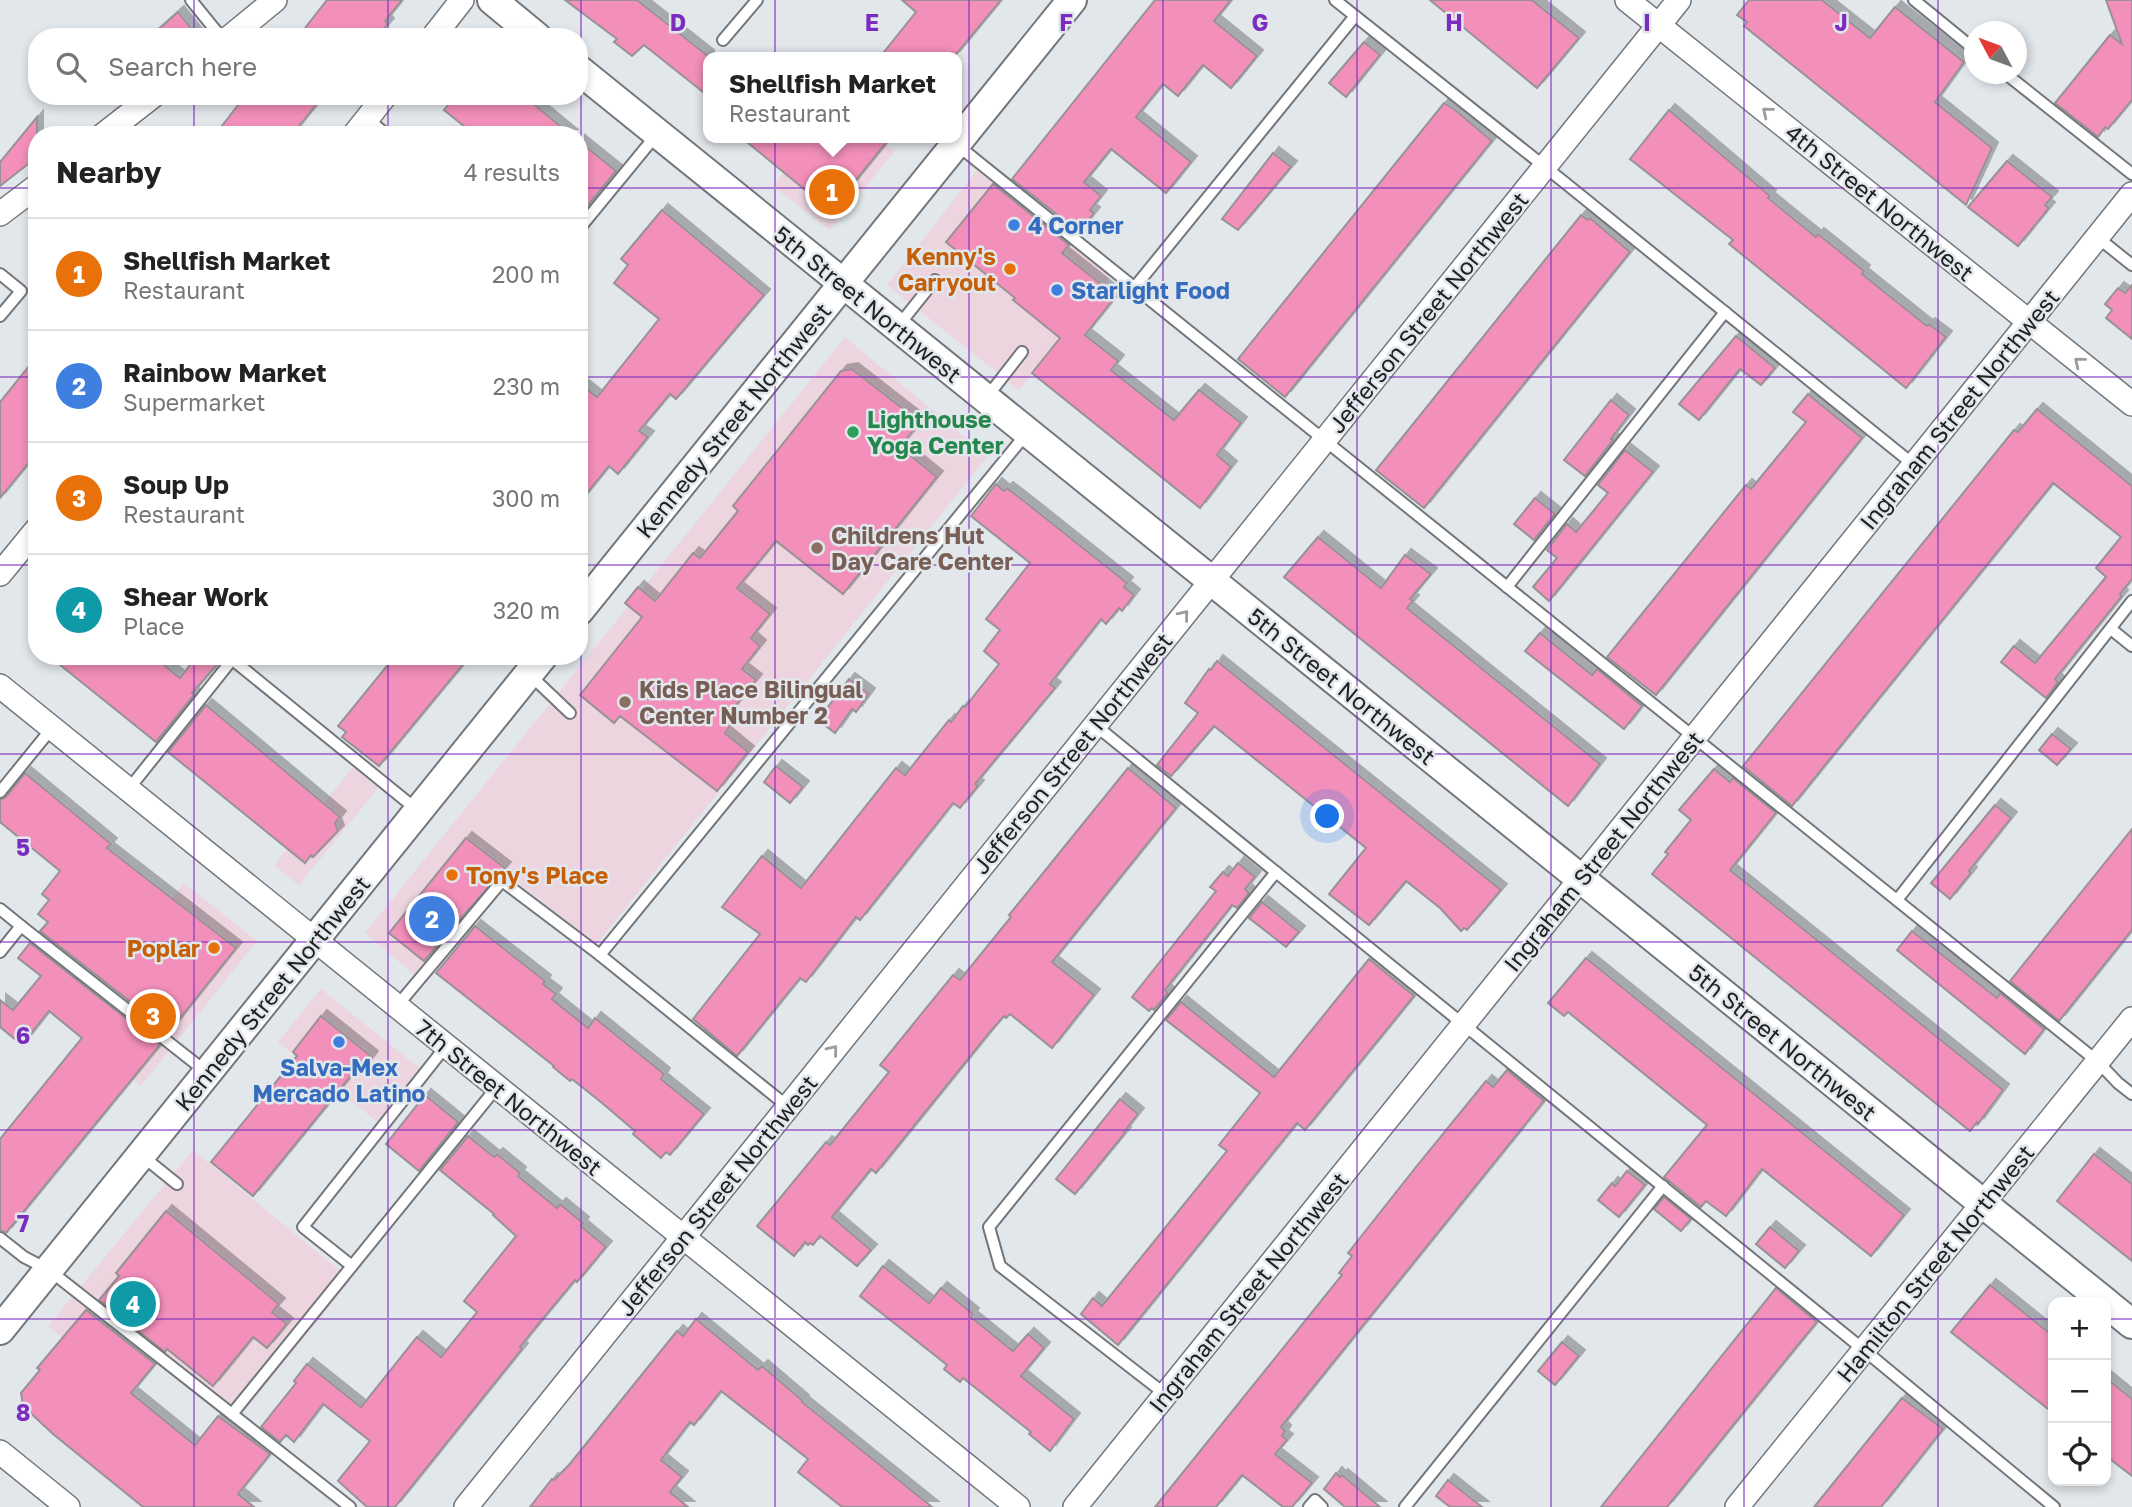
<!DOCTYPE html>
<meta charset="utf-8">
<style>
:root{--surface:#fff;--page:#f2f2f2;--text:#222;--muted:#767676;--line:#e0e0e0;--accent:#907217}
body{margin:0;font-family:"Golos Text",sans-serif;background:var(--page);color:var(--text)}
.controls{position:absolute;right:21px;bottom:21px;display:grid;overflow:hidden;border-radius:14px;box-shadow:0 4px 10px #0003}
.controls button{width:63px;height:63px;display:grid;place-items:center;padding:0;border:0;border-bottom:2px solid var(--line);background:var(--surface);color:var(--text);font:35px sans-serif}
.compass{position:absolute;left:1964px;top:21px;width:63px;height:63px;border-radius:50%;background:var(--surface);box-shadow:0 4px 10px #0003;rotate:311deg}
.you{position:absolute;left:1328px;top:817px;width:24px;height:24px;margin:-18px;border:5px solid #fff;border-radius:50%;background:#1a73e8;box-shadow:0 0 0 10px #1a73e833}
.badge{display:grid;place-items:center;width:46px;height:46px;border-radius:50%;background:var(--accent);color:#fff;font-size:23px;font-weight:700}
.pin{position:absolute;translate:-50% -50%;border:4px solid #fff;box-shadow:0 2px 7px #0006}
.popup{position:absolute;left:703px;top:52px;width:259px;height:91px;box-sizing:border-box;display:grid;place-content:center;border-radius:14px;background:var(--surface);filter:drop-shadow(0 2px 5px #0005);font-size:23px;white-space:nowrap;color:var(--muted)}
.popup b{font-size:26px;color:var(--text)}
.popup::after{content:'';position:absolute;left:50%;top:100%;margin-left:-14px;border:14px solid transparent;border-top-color:var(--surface)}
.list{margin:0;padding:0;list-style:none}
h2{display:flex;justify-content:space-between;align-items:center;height:91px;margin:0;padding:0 28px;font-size:30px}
h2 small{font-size:23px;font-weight:400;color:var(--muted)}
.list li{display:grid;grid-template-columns:46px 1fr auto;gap:21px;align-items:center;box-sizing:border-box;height:112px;padding:0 28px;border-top:2px solid var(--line)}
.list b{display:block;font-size:26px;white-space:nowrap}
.list p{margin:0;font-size:23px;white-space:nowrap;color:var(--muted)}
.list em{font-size:23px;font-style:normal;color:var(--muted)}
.icon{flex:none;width:38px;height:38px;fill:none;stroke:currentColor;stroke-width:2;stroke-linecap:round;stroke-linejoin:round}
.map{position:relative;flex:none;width:2132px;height:1507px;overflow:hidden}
.search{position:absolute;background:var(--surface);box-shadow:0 4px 10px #0003;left:28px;top:28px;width:560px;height:77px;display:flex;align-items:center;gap:18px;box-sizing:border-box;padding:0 24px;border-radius:28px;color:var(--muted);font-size:26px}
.panel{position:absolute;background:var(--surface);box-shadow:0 4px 10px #0003;left:28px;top:126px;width:560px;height:539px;border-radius:28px}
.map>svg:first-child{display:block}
</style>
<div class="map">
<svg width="2132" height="1507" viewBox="0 0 2132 1507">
<defs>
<filter id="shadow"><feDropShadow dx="6" dy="-6" stdDeviation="0" flood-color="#0004"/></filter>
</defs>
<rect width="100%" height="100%" fill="#e2e7ec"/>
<!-- commercial -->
<g fill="#edd5df">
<polygon points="812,138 876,138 895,151 830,230 773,186"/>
<polygon points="977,170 1110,276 1019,390 887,285"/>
<polygon points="845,337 988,456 596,945 505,872 415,975 365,933"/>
<polygon points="353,767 378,788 299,885 274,865"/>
<polygon points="184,883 257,941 141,1086 69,1029"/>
<polygon points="321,989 423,1071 380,1124 278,1042"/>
<polygon points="193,1150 351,1280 235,1423 110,1324 83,1356 48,1326"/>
</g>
<!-- building -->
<g fill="#f28fba" stroke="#989294" stroke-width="2" filter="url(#shadow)">
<polygon points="327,0 402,0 385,21 388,24 377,37 298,37"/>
<polygon points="565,0 637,0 708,56 708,96 644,45 632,56 614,42 617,39"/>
<polygon points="902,0 1001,0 954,57 880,57 916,12"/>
<polygon points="1155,0 1231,0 1214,21 1257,56 1231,88 1203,65 1178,96 1163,84 1136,117 1191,162 1166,193 1111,149 1084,182 1101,196 1090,210 1094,213 1079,232 1012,179"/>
<polygon points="1430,0 1532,0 1579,38 1537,88"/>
<polygon points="1749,0 1822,0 1870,38 1895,7 1964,62 1935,102 1992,148 1966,205 1744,26 1747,22 1737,15"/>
<polygon points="2106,0 2132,0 2132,100 2108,129 2105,127 2098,137 2055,103 2110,35 2122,44"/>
<polygon points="178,12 198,37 150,37"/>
<polygon points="1364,42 1380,55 1346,97 1329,83"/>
<polygon points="245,96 323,96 292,135 215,135"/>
<polygon points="455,96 524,96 571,135 475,135 444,110"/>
<polygon points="1444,103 1454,109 1492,141 1285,397 1238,359"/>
<polygon points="1669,110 1770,196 1768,198 1816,237 1818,234 1864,271 1862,274 1927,326 1929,324 1946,337 1906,388 1729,244 1733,240 1630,159"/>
<polygon points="37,117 37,157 0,186 0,162"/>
<polygon points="742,138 890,138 835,206 826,207"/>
<polygon points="579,141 616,171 579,216"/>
<polygon points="1273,153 1291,167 1238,230 1222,219"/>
<polygon points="2007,161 2052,197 2045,205 2049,208 2018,246 1968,207"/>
<polygon points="993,184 1069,245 1062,253 1116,296 1085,335 1118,361 1111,370 1174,420 1199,390 1241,423 1217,455 1231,467 1200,508 1032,373 1060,338 1013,300 1015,298 946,242"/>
<polygon points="662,210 764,295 676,399 670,394 639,431 648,437 618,474 609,466 579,503 579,383 597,397 659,319 614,283 628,265 621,259"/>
<polygon points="1581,215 1588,220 1590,218 1630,252 1424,508 1376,470"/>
<polygon points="2132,285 2132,339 2106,318 2112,310 2105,304 2118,288 2125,293"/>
<polygon points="1736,336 1775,368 1761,385 1740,369 1699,420 1679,404"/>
<polygon points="37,356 37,453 0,498 0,402"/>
<polygon points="852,369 920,422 900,447 937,477 843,594 776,541 737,588 770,614 751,638 760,646 742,669 756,680 728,715 734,720 725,733 748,752 717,791 620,716 614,723 580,695 642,617 625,603 638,587 655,601 693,553 700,558 738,511 733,506 841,371"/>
<polygon points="1808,394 1862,438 1656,695 1607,657 1746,485 1751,489 1806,422 1793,412"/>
<polygon points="1611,400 1629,415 1611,439 1613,440 1585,476 1564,460"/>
<polygon points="2037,409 2132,486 2132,579 2120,594 2122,596 2055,679 2058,682 2046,698 2001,662 2014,646 2035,663 2106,577 2096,568 2121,537 2053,483 1792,806 1743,766 2014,430 2018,432"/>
<polygon points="1625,450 1653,472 1549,601 1533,587 1557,558 1547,550 1567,524 1576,532 1608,493 1598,485"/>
<polygon points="996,484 1004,491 1007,488 1024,501 1127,583 1124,587 1134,595 1122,611 1119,608 1106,624 1101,619 1050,684 1055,688 975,784 978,786 960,808 953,803 860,920 856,917 806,982 800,978 737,1056 693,1019 760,934 722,907 762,856 801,888 896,768 905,775 949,720 951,722 963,706 965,707 999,664 984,651 1000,630 986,619 1030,563 971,516"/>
<polygon points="1535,498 1555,514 1534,540 1514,524"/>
<polygon points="1318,537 1381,588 1405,555 1431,574 1410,599 1413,601 1407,608 1600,764 1568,806 1284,577"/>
<polygon points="1540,633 1592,675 1597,669 1642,706 1624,729 1525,651"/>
<polygon points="49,656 153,656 180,678 197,656 220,656 221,660 192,693 194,695 156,742"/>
<polygon points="395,656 470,656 379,766 342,737 346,732 338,726"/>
<polygon points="1217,661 1501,890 1467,930 1464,928 1461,931 1440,908 1406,881 1369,925 1329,894 1366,848 1214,726 1171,776 1157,765 1198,713 1185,703 1209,669 1211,670"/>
<polygon points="849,679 869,694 856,712 852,709 835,733 818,720"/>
<polygon points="206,705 340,817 335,823 338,831 313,857 311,855 305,863 168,752"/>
<polygon points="2052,734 2071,749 2057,765 2039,750"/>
<polygon points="776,766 803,787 790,803 764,782"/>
<polygon points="1128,768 1176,808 1052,962 1094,995 1052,1048 1010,1014 1006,1018 1004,1016 989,1033 876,1173 871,1169 832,1217 871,1250 857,1266 820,1236 813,1245 810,1243 808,1245 805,1242 794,1256 757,1226 826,1142 830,1145 889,1072 880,1065 953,975 960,980 1011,917 1009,915"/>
<polygon points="1714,769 1730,782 1733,778 1776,813 1730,870 2003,1090 1978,1124 1977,1122 1970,1131 1652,874 1668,854 1665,852 1691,820 1679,810"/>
<polygon points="25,773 111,844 107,848 236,948 169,1032 40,931 48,922 38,914 49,900 42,894 60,871 0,822 0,800 6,797"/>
<polygon points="1995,805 2011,818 1969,871 1971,873 1950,899 1931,883"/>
<polygon points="2132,829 2132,930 2059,1021 2010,981"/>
<polygon points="466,838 505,868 424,961 389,933"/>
<polygon points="1238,863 1255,877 1245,889 1249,893 1237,908 1232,905 1165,990 1168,993 1154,1010 1152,1008 1149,1011 1132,997 1216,891 1210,887 1223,872 1228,876"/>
<polygon points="1262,902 1299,932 1286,947 1249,918"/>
<polygon points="475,926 545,981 543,984 556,994 552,999 588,1028 595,1018 664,1074 661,1079 704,1114 670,1155 666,1152 661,1158 633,1134 635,1131 602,1103 572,1079 570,1081 553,1067 554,1066 436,973"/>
<polygon points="1912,931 1997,998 2000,993 2044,1029 2025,1054 1897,950"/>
<polygon points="30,943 160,1045 6,1233 0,1230 0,1139 82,1038 49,1011 22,1045 0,1027 0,1000 13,1010 41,976 18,958"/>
<polygon points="1586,958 1904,1215 1871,1256 1762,1169 1726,1216 1706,1201 1701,1207 1664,1177 1707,1125 1568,1012 1564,1016 1548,1003"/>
<polygon points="1369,959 1414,996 1305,1130 1297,1123 1118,1345 1081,1314 1093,1298 1102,1306 1227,1151 1219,1145 1260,1093 1166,1020 1181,1002 1274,1077"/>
<polygon points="321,1016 372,1057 358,1075 354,1072 253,1196 211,1162 297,1056 293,1052"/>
<polygon points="1507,1070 1544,1101 1281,1427 1285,1431 1282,1436 1287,1440 1275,1454 1312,1483 1292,1507 1283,1507 1242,1475 1216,1507 1155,1507 1342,1275 1339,1273 1352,1256 1348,1253 1416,1167 1486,1081 1493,1087"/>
<polygon points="425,1095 458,1122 419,1171 386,1144"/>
<polygon points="1120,1099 1138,1114 1124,1132 1125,1133 1075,1194 1056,1179"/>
<polygon points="468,1136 494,1157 497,1154 520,1173 518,1176 557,1208 560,1204 583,1223 581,1226 606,1247 577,1282 575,1280 536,1327 520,1347 522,1349 395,1507 367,1507 338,1481 370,1441 323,1404 294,1442 286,1435 280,1442 261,1427 296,1383 294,1381 307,1364 361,1407 417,1337 441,1357 477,1312 464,1301 516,1236 493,1215 494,1214 440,1170"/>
<polygon points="2094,1154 2132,1184 2132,1261 2057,1201"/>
<polygon points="1627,1171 1645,1185 1619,1217 1598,1200 1612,1183 1615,1186"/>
<polygon points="1664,1197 1691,1219 1681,1231 1654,1209"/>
<polygon points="166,1211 279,1304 272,1312 287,1324 267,1348 253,1337 213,1386 167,1349 165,1352 99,1300 119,1276 116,1273"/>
<polygon points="1770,1227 1799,1251 1785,1268 1756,1244"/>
<polygon points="883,1266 929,1303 941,1288 973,1314 971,1317 1013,1351 1028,1334 1044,1348 1021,1376 1074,1419 1050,1451 1029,1434 1031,1432 963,1378 960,1382 944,1369 947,1365 860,1296"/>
<polygon points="1990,1285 2053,1336 2053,1413 1951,1332"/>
<polygon points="1776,1288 1817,1322 1793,1351 1667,1507 1601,1507"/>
<polygon points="86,1310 155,1364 131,1393 195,1445 218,1416 270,1454 238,1494 254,1507 143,1507 53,1434 23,1406 21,1393 40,1370 37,1368"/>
<polygon points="696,1319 758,1370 762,1366 803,1401 802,1402 932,1507 842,1507 798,1472 808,1459 721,1391 694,1425 690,1422 661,1460 682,1477 670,1492 688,1507 530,1507 552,1479 554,1480 569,1465 677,1331 683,1336"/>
<polygon points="1562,1342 1579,1356 1555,1385 1538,1371"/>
<polygon points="2106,1378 2132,1399 2132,1476 2106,1456"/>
<polygon points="1902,1398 1943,1429 1881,1507 1814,1507"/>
<polygon points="1336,1473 1340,1477 1342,1475 1380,1507 1345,1507 1324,1489"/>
<polygon points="1448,1480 1482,1507 1450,1507 1436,1496"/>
</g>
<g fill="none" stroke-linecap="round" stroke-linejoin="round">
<defs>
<g id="service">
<polyline points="191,0 221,37"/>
<polyline points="1335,0 1564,182 1914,465"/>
<polyline points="1914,0 1974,49"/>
<polyline points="723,40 757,0"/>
<polyline points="2006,74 2132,174"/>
<polyline points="367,118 387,135"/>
<polyline points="956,144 2097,1061 2118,1083 2132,1094"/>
<polyline points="579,229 657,134"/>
<polyline points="2097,237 2132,265"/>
<polyline points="0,274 21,291 0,316"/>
<polyline points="1134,288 1355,16"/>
<polyline points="899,325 935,280"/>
<polyline points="987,397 1022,352"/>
<polyline points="1507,587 1725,312"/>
<polyline points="2111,629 2132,646"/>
<polyline points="228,656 416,809"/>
<polyline points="529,674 570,713"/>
<polyline points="1095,725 1864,1350 2054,1507"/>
<polyline points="128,790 235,656"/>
<polyline points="0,792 52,728"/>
<polyline points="1897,900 2132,601"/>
<polyline points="0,909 21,926 0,952"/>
<polyline points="21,926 205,1071"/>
<polyline points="397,1006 502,881 600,955"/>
<polyline points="787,1106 600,955 1026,434"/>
<polyline points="141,1155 177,1184"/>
<polyline points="0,1238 24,1257 49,1270 350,1507"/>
<polyline points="352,1266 303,1227 446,1046"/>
<polyline points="1165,1394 1000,1266 989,1227 1276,872"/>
<polyline points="232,1414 497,1087"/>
<polyline points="1309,1507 1315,1500 1322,1507"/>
<polyline points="1405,1507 1663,1186"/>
</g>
<g id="minor">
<polyline points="1627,0 2132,404"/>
<polyline points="230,37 275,0"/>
<polyline points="433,37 462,0"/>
<polyline points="103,135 153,96"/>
<polyline points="354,135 385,96"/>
<polyline points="0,214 37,186"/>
<polyline points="0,574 37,529"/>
<polyline points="0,686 1018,1507"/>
<polyline points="0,1452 68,1507"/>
<polyline points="466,1507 1679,0"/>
<polyline points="1075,1507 2132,194"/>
<polyline points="1737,1507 2132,1019"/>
</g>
<g id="tertiary">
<polyline points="492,0 537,37"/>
<polyline points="579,70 2105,1302"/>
<polyline points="579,611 1072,0"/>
<polyline points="2106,1303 2132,1324"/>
<polyline points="0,1330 543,656"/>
</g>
</defs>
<!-- service casing -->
<use href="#service" stroke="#73777b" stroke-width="14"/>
<!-- minor casing -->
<use href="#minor" stroke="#73777b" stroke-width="26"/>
<!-- tertiary casing -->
<use href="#tertiary" stroke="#73777b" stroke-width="32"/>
<!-- service -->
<use href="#service" stroke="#fff" stroke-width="10"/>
<!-- minor -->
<use href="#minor" stroke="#fff" stroke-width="23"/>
<!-- tertiary -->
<use href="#tertiary" stroke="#fff" stroke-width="28"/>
</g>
<!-- one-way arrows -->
<defs><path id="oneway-chevron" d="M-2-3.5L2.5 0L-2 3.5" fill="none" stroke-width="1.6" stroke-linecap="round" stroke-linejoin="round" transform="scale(1.75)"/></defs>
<g stroke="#9b9b9c">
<use href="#oneway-chevron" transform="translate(1767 112) rotate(-141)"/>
<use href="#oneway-chevron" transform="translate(2079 362) rotate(-141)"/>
<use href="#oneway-chevron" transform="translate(1184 615) rotate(-51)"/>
<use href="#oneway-chevron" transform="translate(833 1050) rotate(-51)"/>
</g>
<!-- grid -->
<path fill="none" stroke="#7b2cbf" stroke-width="2" stroke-opacity="0.55" d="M 194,0 L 194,37M 388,0 L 388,37M 581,0 L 581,1507M 775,0 L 775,1507M 969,0 L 969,1507M 1163,0 L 1163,1507M 1357,0 L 1357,1507M 1551,0 L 1551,1507M 1744,0 L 1744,1507M 1938,0 L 1938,1507M 194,96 L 194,135M 388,96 L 388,135M 0,188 L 37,188M 579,188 L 2132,188M 0,377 L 37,377M 579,377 L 2132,377M 0,565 L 37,565M 579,565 L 2132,565M 194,656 L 194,1507M 388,656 L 388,1507M 0,754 L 2132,754M 0,942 L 2132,942M 0,1130 L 2132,1130M 0,1319 L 2053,1319M 2106,1319 L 2132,1319"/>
<!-- markers -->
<g fill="#3f7fe0" stroke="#e2e7ec" stroke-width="2.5">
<circle cx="1014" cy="225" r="7"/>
<circle cx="1057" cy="290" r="7"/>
<circle cx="339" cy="1042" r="7"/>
</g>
<g fill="#e8710a" stroke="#e2e7ec" stroke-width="2.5">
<circle cx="1010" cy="269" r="7"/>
<circle cx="452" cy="875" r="7"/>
<circle cx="214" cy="948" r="7"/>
</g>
<circle fill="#2e9e5b" stroke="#e2e7ec" stroke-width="2.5" cx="853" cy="432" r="7"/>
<g fill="#8d6e63" stroke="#e2e7ec" stroke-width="2.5">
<circle cx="817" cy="548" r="7"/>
<circle cx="625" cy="702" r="7"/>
</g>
<g text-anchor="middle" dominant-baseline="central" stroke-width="5" stroke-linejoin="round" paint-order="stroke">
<!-- street labels -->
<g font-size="23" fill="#202123" stroke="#e2e7ec">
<text transform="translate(1880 202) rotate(39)">4th Street Northwest</text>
<text transform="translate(868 304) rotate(39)">5th Street Northwest</text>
<text transform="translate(1428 312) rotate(-51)">Jefferson Street Northwest</text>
<text transform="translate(1959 409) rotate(-51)">Ingraham Street Northwest</text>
<text transform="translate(733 420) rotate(-51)">Kennedy Street Northwest</text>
<text transform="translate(1342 686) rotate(39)">5th Street Northwest</text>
<text transform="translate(1072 753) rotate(-51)">Jefferson Street Northwest</text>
<text transform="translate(1603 851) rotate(-51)">Ingraham Street Northwest</text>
<text transform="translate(272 993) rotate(-51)">Kennedy Street Northwest</text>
<text transform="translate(1783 1042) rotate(39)">5th Street Northwest</text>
<text transform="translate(509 1097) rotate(39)">7th Street Northwest</text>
<text transform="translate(717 1195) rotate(-51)">Jefferson Street Northwest</text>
<text transform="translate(1935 1263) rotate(-51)">Hamilton Street Northwest</text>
<text transform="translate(1248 1292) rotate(-51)">Ingraham Street Northwest</text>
</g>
<!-- shop labels -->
<g font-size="23" font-weight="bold" fill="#366cbe" stroke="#e2e7ec" text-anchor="start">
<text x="1028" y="225">4 Corner</text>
<text x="1071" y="290">Starlight Food</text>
<text x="339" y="1067" text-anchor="middle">Salva-Mex<tspan x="339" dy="26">Mercado Latino</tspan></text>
</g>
<!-- food labels -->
<g font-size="23" font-weight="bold" fill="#c56008" stroke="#e2e7ec" text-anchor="end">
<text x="996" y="256">Kenny's<tspan x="996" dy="26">Carryout</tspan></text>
<text x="466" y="875" text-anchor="start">Tony's Place</text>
<text x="200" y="948">Poplar</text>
</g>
<!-- leisure labels -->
<g font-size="23" font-weight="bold" fill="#27864d" stroke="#e2e7ec" text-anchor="start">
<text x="867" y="419">Lighthouse<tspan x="867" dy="26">Yoga Center</tspan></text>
</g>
<!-- education labels -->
<g font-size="23" font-weight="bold" fill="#785e54" stroke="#e2e7ec" text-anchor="start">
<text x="831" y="535">Childrens Hut<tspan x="831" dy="26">Day Care Center</tspan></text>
<text x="639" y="689">Kids Place Bilingual<tspan x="639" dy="26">Center Number 2</tspan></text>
</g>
</g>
<g font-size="23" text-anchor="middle" font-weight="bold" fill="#7b2cbf" stroke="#e2e7ec" stroke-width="5" stroke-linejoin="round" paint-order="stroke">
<text x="678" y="31">D</text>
<text x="872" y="31">E</text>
<text x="1066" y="31">F</text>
<text x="1260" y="31">G</text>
<text x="1454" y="31">H</text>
<text x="1647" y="31">I</text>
<text x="1841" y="31">J</text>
<text x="23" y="856">5</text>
<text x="23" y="1044">6</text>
<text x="23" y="1232">7</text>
<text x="23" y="1421">8</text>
</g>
</svg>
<div class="controls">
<button>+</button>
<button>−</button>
<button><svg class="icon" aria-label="locate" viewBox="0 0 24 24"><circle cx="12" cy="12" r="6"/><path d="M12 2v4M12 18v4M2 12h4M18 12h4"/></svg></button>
</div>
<svg class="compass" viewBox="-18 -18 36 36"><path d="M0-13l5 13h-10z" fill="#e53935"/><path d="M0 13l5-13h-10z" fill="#767676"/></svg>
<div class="you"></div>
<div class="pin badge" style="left:832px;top:192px;background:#e8710a">1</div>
<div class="popup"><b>Shellfish Market</b>Restaurant</div>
<div class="pin badge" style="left:432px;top:919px;background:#3f7fe0">2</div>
<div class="pin badge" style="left:153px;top:1016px;background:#e8710a">3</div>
<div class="pin badge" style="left:133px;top:1304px;background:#0f9aa8">4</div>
<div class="search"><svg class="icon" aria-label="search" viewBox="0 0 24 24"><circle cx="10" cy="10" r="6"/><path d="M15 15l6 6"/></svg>Search here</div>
<section class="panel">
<h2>Nearby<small>4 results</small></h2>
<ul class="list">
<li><span class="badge" style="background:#e8710a">1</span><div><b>Shellfish Market</b><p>Restaurant</p></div><em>200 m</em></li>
<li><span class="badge" style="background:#3f7fe0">2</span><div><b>Rainbow Market</b><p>Supermarket</p></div><em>230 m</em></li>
<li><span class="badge" style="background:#e8710a">3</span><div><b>Soup Up</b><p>Restaurant</p></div><em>300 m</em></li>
<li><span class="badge" style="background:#0f9aa8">4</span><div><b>Shear Work</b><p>Place</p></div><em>320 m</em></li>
</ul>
</section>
</div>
